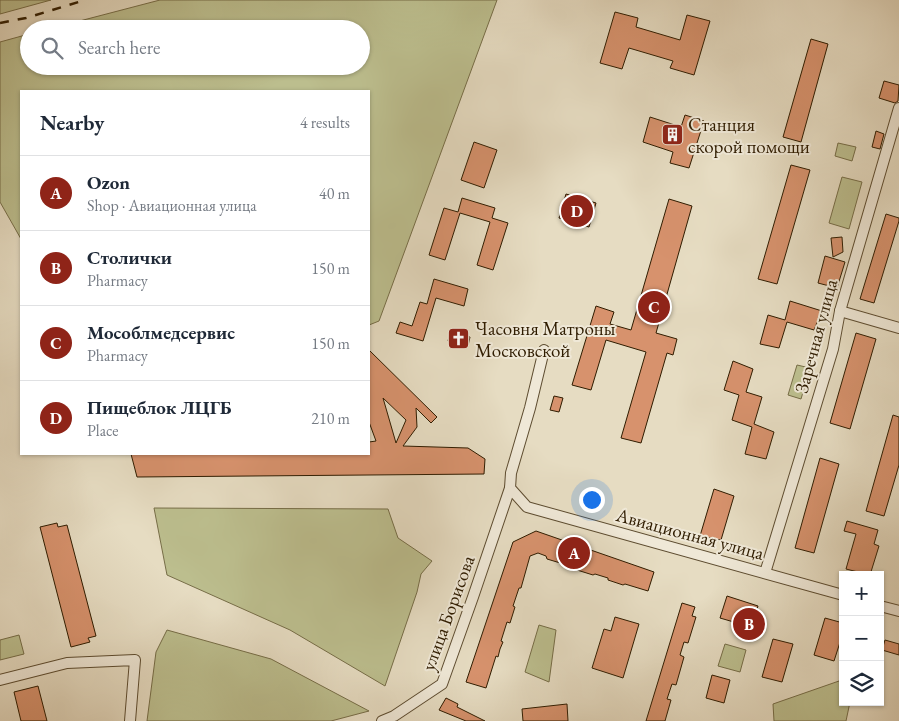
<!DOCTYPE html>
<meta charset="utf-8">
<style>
:root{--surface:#fff;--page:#f2f2f3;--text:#1f2937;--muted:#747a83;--line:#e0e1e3;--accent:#8f2418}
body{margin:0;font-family:"EB Garamond",serif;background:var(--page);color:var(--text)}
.controls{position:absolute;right:15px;bottom:15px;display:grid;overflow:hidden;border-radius:0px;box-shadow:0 1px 4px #0004}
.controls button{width:45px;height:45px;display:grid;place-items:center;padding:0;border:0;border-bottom:1px solid var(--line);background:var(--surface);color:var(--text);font:25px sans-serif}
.you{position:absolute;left:591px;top:499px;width:18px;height:18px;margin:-12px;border:4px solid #fff;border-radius:50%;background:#1a73e8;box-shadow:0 0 0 8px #1a73e833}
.badge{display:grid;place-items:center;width:32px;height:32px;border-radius:50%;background:var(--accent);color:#fff;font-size:16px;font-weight:700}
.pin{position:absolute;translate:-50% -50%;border:2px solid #fff;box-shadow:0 1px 5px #0006}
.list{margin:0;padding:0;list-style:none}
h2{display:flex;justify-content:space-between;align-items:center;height:65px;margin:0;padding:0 20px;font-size:21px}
h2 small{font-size:16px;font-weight:400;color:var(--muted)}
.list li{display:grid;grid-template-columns:32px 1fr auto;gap:15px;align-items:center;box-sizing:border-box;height:75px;padding:0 20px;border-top:1px solid var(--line)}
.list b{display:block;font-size:19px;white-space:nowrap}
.list p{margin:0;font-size:16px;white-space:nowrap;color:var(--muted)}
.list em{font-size:16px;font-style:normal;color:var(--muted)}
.icon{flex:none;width:28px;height:28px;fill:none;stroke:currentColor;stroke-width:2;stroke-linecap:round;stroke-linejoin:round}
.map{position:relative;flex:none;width:899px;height:721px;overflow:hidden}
.search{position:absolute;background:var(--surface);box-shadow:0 1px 4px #0004;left:20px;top:20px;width:350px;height:55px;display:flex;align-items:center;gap:12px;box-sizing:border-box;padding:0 18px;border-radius:28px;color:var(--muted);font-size:19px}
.panel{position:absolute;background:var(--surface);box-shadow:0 1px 4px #0004;left:20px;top:90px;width:350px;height:365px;border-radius:0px}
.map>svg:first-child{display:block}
</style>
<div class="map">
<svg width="899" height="721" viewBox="0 0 899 721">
<rect width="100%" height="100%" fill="#e6dcc2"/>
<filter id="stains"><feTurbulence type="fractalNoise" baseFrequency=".004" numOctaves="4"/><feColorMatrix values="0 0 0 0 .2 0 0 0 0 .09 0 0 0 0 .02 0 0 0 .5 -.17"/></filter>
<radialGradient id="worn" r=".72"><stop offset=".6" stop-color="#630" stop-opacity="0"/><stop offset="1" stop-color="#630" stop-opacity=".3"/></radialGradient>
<!-- green -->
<g fill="#bcbe8e" stroke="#766d47">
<polygon points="0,0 51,0 0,14"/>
<polygon points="160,0 497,0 379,321 369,325 369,91 21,91 21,239 0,202 0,42 29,34 29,66 361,66 361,29 49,29"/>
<polygon points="838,143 856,147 852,161 835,156"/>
<polygon points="842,177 862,182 849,229 829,223"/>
<polygon points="797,365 810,368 801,399 788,395"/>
<polygon points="154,508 388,509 398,538 432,561 421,574 417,592 385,686 290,630 167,575"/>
<polygon points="539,625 556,630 549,682 525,672"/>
<polygon points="167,630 271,659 369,711 331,721 147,721 156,652"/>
<polygon points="19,635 24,654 0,660 0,640"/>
<polygon points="725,644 746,650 740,672 718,666"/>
<polygon points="839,681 843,687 843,702 850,702 846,721 774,721 773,704"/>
</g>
<!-- building -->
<g fill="#d7926d" stroke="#2f1c00" fill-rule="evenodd">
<polygon points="615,12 638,18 636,27 680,40 687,15 710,21 694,75 670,68 673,61 629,48 622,69 600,63"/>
<polygon points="811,39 828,44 801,142 783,137"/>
<polygon points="884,81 899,85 898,101 895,103 879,98"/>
<polygon points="685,115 704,121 689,168 670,163 673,152 643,142 650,117 681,127"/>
<polygon points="876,131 884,134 880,149 872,147"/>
<polygon points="474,142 497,150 484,188 461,180"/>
<polygon points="791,165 810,170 777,284 758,279"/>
<polygon points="566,194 596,203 589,227 559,218"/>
<polygon points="462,198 495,208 492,218 508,223 493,270 477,265 490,222 460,213 445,260 429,255 444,208 458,212"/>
<polygon points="669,199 692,206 656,333 677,339 673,355 667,353 641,443 621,438 646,352 606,340 591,390 572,385 596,306 614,312 610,324 631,330"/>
<polygon points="886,214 899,218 899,221 874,303 860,299"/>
<polygon points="842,237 843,252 833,257 831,238"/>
<polygon points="825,256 845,262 837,288 818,283"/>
<polygon points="434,279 468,289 464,306 436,298 423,341 396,333 400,322 412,326 420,302 427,304"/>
<polygon points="790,301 822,311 814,330 787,322 779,348 760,344 768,315 785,320"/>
<polygon points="450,332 470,337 468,346 448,341"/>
<polygon points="856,333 876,339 850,429 830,423"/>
<path d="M 369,350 L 437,417 L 431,423 L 416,408 L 417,427 L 403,446 L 468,448 L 485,459 L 484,474 L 137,477 L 131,454 L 369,454 L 369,442 L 376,441 L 369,422 ZM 383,398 L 406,420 L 396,443 Z"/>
<polygon points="733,361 753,369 746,392 762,397 754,424 774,432 766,459 745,454 752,427 732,420 739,395 724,390"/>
<polygon points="554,396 563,398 559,412 550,410"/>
<polygon points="893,415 899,417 899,465 884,516 866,511"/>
<polygon points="820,458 839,464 814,553 795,548"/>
<polygon points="714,489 734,496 721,540 700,536"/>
<polygon points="847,521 878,530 874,544 879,546 870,575 846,569 856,534 844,531"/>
<polygon points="57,523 58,527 67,525 96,636 88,638 90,642 71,647 40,527"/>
<polygon points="536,531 654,572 648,591 625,584 623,585 608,580 608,578 595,574 593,575 577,570 577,568 547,559 546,556 538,553 530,556 521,588 519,588 513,606 515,607 510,623 507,622 501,641 503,642 500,649 498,657 496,656 486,688 466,682 513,542"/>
<polygon points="727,596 758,606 751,627 720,618"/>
<polygon points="682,603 695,607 692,616 696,617 688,643 684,642 680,655 684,657 676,685 672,684 667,699 671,700 665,721 646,721"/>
<polygon points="615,617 639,624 623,678 592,668 604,629 611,631"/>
<polygon points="825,618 843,623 843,633 834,661 814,655"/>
<polygon points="773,639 793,644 782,682 762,677"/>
<polygon points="885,640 899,644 899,655 882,650"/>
<polygon points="712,675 730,680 724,703 706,698"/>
<polygon points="38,686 47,721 21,721 14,692"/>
<polygon points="446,698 458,704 457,707 485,721 466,721 439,710"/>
<polygon points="567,704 568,721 523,721 522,709"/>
</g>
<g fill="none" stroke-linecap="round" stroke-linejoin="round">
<defs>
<g id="minor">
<polyline points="840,311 899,328"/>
<polyline points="544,350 530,408 511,473 510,488 527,507 843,595"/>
<polyline points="765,573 833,349 840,311 899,108"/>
<polyline points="880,606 899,611"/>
<polyline points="0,680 67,663 135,660 130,721"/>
<polyline points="382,721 394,716 442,684 473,597 510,488"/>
</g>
</defs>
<!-- minor casing -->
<use href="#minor" stroke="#5d4c30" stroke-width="12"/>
<!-- minor -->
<use href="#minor" stroke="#efe8d7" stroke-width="10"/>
<!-- rail -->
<polyline stroke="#2f1c00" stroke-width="2.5" stroke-dasharray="9 9" stroke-linecap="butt" points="0,23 26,18 85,0"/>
</g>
<!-- icons -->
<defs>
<symbol id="building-square" viewBox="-11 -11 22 22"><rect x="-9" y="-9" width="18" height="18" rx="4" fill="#8f2418" stroke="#efe8d7"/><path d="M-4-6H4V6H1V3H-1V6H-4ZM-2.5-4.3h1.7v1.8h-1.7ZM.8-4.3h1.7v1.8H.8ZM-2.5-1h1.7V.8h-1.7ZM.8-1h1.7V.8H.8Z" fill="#fff"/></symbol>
<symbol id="church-square" viewBox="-11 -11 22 22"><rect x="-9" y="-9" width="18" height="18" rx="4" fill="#8f2418" stroke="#efe8d7"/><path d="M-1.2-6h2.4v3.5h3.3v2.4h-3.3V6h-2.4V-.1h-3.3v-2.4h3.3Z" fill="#fff"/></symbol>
</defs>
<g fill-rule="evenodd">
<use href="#building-square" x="660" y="122" width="25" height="25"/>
<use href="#church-square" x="446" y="326" width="25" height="25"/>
</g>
<g text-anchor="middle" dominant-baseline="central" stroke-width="4" stroke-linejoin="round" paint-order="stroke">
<!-- poi labels -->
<g font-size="19" fill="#2f1c00" stroke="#efe8d7" text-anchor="start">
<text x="688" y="124">Станция<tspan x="688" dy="22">скорой помощи</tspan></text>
<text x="475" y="328">Часовня Матроны<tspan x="475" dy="22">Московской</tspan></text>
</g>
<!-- street labels -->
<g font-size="19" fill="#2f1c00" stroke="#efe8d7">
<text transform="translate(816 336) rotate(-75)">Заречная улица</text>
<text transform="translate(690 534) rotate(15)">Авиационная улица</text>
<text transform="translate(448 613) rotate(-70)">улица Борисова</text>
</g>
</g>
<rect width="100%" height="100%" filter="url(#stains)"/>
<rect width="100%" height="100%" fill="url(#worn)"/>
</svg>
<div class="controls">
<button>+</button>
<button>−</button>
<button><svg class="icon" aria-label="layers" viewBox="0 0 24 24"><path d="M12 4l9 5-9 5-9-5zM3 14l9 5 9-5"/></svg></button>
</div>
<div class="you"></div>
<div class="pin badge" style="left:574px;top:553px">A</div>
<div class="pin badge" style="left:749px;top:624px">B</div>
<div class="pin badge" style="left:654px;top:307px">C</div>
<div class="pin badge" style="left:577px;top:211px">D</div>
<div class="search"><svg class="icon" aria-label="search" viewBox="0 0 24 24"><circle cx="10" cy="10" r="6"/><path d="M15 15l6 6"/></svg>Search here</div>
<section class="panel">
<h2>Nearby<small>4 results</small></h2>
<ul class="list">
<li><span class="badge">A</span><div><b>Ozon</b><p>Shop · Авиационная улица</p></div><em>40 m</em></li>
<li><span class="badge">B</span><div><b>Столички</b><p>Pharmacy</p></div><em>150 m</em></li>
<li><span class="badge">C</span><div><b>Мособлмедсервис</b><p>Pharmacy</p></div><em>150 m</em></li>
<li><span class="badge">D</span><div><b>Пищеблок ЛЦГБ</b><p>Place</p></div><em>210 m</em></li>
</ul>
</section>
</div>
